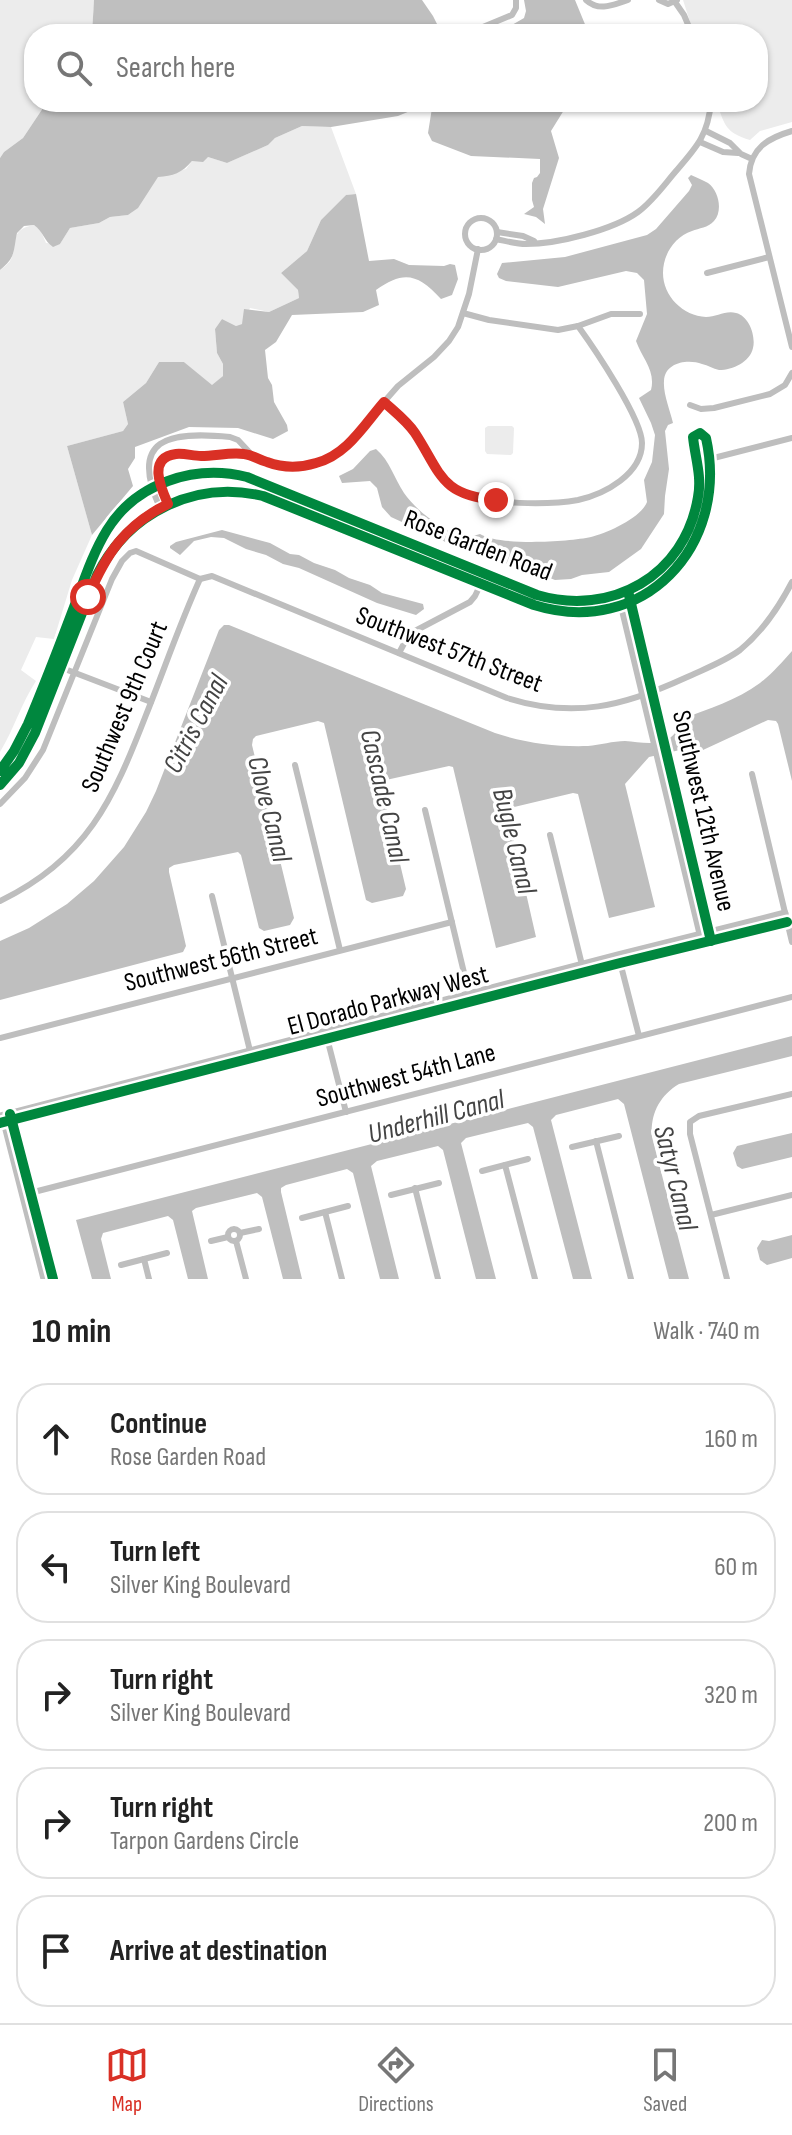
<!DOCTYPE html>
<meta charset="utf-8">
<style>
:root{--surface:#fff;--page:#f2f2f2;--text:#222;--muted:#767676;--line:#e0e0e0;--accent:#d93025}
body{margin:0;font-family:"Sofia Sans Condensed",sans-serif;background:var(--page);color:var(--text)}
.stop{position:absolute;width:24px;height:24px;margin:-18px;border:6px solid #d93025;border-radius:50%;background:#fff}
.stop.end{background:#d93025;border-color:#fff;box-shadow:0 2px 8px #0008}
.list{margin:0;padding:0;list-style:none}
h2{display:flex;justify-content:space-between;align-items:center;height:104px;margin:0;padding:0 32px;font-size:34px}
h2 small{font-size:26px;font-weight:400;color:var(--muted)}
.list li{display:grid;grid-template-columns:52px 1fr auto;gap:24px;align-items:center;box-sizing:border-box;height:112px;margin:0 16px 16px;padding:0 16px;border:2px solid var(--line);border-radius:32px}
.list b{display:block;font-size:30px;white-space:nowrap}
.list p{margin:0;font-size:26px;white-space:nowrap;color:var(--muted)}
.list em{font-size:26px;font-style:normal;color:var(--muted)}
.icon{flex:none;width:44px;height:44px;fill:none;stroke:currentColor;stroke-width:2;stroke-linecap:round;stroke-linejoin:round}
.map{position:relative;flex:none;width:792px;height:1279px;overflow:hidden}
.search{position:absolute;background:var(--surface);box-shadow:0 2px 6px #0004;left:24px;right:24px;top:24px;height:88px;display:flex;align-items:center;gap:20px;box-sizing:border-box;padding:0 28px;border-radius:32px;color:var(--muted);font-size:30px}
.sheet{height:744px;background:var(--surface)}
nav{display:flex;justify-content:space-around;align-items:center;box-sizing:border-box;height:112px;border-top:2px solid var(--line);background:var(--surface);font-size:22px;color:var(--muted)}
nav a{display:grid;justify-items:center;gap:4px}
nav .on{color:var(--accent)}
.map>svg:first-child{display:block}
</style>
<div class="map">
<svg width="792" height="1279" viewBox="0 0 792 1279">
<rect width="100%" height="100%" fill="#fff"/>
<!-- green -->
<g fill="#ececec">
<polygon points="0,0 94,0 92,34 34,34 34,102 47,102 23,138 4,152 0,158"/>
<path d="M 683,0 L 792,0 L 792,122 L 760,131 L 750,140 C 726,133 724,125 717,102 L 758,102 L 758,34 L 694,34 Z"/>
<path d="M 302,126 L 331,127 L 356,194 L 346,195 L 321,220 L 307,251 L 281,273 L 298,290 L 299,298 L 269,312 L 250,308 L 242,324 L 236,326 L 222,319 L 215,329 L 217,353 L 223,364 L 223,376 L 212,386 L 184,362 L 159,362 L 146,383 L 123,402 L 128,424 L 123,431 L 67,446 L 92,535 L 72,580 L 54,639 L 36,637 L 21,670 L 36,681 C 21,704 14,729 0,752 L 0,270 C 2,269 9,263 10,261 C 20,244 7,230 34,225 L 40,229 L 46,243 L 60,244 L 70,228 L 99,223 L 110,217 L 128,215 L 136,209 L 158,176 L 186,169 L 192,161 L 208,157 L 227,163 L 268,145 L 275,138 Z"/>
<polygon points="488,426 512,426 514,428 513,453 511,455 487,454 485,451 485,428"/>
</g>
<!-- water -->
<g fill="#bfbfbf">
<polygon points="94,0 422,0 433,16 442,34 92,34"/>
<polygon points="524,0 575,0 589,34 496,34 524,18 526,11"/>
<path d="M 47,102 L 569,102 L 551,131 L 559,158 L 543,209 L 545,224 L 536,217 L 524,214 L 534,207 L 532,200 L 532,183 L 534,178 L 537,177 L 540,173 L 540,159 L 471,156 L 432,141 L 428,133 L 432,108 L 427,104 L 398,116 L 331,127 L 302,126 L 275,138 L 268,145 L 227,163 L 208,157 L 203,162 L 192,161 C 182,173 173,176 158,177 L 138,208 L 128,215 L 110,217 L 99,223 L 70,228 L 60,244 L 53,247 C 44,241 43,231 34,225 L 24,226 L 17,233 C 13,252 16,257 0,270 L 0,158 L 4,152 L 23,138 Z"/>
<path d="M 691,175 C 697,178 703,180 708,183 C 719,191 723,211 714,221 C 708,228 699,228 692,231 C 674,237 663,255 663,273 C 663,296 683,316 706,317 C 716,317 726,310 736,313 C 749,316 756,336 753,348 C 750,362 733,370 719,370 C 713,369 708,365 702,364 C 688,359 665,362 664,381 C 663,394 670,410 673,423 L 668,425 L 665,431 L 669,469 L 665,496 L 664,514 L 641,549 L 609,572 L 582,575 L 571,579 L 555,580 L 522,567 L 495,561 L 478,553 L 472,545 L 452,545 L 391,517 L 382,507 L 377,488 L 370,481 L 342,483 L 339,476 L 353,469 L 370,451 L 376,449 C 390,461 394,478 404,493 C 417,512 444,531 466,538 L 480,534 C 498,546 568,542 591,537 C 607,533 641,518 647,502 L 644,480 L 652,462 L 655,435 L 651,423 L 639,398 L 651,390 C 656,371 642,358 636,341 L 647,314 L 644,280 L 637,273 L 626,271 L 558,287 L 506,281 L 499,278 L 497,274 L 502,263 L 565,257 L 647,235 L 656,229 L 689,191 L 692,185 L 688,178 Z"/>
<path d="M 356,194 L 369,261 L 394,259 L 409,265 L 444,266 L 450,264 L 455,265 L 458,279 L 452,295 L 441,299 C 418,274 404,270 376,290 L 379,305 L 363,312 L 292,315 L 276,342 L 265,350 L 268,378 L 272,385 L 274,402 L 287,425 L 288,431 L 273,439 L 238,428 L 189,427 L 135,447 L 135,458 L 128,469 L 133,486 L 92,535 L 67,446 L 123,431 L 128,424 L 123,402 L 146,383 L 159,362 L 184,362 L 212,385 L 223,376 L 223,364 L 217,353 L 215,329 L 222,319 L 236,326 L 242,324 L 244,309 L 269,312 L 299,298 L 298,290 L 281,273 L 307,251 L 321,220 L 346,195 Z"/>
<polygon points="222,530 270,543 290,554 299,555 314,563 335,570 349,578 370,585 382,593 423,604 424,609 416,615 377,603 299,568 283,564 266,555 246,549 224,538 211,537 194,541 180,555 170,548 170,546 176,542"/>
<path d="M 224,625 L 229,625 L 495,733 C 525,743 556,747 588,746 C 600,745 613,741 625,741 C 639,742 655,746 668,739 C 676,735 679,726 682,719 C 708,709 737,700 760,683 C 772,674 782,662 792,651 L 792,781 L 778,724 L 776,721 L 768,720 L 690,756 L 680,750 L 649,757 L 625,784 L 655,907 L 609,918 L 578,794 L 573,793 L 510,808 L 508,814 L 536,937 L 496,948 L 453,767 L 449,766 L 386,780 L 383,783 L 382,788 L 406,889 L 403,896 L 372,903 L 366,900 L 324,723 L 318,721 L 256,736 L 253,739 L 252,745 L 294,918 L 290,925 L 264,931 L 259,928 L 241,855 L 238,852 L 174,865 L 169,868 L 169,872 L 186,946 L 183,952 L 0,1000 L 0,941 L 29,928 L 67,904 L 94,881 L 124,847 L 146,812 L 156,791 L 219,630 Z"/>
<path d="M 792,1036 L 792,1056 L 679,1084 C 659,1096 650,1115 652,1137 L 689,1279 L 669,1279 L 624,1104 L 618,1099 L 556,1115 L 551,1120 L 592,1279 L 573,1279 L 533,1127 L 528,1123 L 466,1138 L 461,1143 L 496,1279 L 476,1279 L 443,1150 L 438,1146 L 377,1161 L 371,1166 L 399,1279 L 380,1279 L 353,1173 L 347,1169 L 286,1185 L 281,1188 L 281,1192 L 302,1279 L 283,1279 L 262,1197 L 257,1193 L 196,1208 L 192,1211 L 208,1279 L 188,1279 L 173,1220 L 168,1216 L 103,1233 L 101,1239 L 111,1279 L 92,1279 L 76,1220 Z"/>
<polygon points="792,1133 792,1157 742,1169 737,1166 733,1153 737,1146"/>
<polygon points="792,1235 792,1258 767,1265 760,1260 757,1248 762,1240 769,1241"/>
</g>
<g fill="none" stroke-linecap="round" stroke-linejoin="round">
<!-- minor -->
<g stroke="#bebebe" stroke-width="6">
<path d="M 586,0 C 599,12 613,5 628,0"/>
<polyline points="659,0 668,4 677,0"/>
<polyline points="675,2 684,15 692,34"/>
<polyline points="466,34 512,15 516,8 516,0"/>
<polyline points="706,131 730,143 741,154 752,159"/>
<path d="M 792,131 C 768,138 751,148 749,174 L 792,347"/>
<polyline points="700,142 723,152 738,153"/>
<circle cx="481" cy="234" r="16"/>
<polyline points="497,232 523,236 534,241"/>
<path d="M 496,239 C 506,241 516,244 526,244 C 557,244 613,230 638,212 C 653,201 664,185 676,171 C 697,147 708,135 711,102"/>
<polyline points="707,273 769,257"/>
<polyline points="578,326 611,314 640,314"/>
<path d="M 384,402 C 395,412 406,420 414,432 C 430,455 436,481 463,493 C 488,505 550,505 578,500 C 605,494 642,474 642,443 C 642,419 594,348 578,326 L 558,330 L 489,320 L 463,313"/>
<polyline points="690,405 701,409 714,408 770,394 785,385 792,373"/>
<polyline points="698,462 792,438"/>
<path d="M 168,504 C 161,488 146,457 177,454 C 185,453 194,456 202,456 C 219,456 235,452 252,455"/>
<path d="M 160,508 C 128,438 169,431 230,437 L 238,440 L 252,455 L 276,465 L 294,467 L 313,464 L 339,453 L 398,386 L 434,357 L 449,341 L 458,327 L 469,294 L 478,249"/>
<path d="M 200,579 L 212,576 L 507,698 C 574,719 624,706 685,678 C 704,669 724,662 740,650 C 762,632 779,607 792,582"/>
<polyline points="399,653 407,638 413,632 470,602 475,596 485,575"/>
<polyline points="57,666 151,702"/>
<polyline points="295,765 340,950"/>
<polyline points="752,774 792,942"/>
<polyline points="0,804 25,778 43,750 112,579 122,561 130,553 136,551 200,579"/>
<polyline points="425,810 471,1002"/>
<polyline points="550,835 584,973"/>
<polyline points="212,896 252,1059"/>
<path d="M 0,901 C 87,859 113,800 146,715 C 164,670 180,623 200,579"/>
<polyline points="620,962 639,1036"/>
<polyline points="326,1034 346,1112"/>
<polyline points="0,1038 452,922"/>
<polyline points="596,1141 631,1279"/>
<polyline points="572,1147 619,1136"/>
<polyline points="505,1165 535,1279"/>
<polyline points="482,1171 528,1159"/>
<polyline points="415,1188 438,1279"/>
<polyline points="30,1193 792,997"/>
<polyline points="391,1195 439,1183"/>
<polyline points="325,1212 342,1279"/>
<polyline points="711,1215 792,1195"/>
<polyline points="302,1218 348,1206"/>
<circle cx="234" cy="1235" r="6"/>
<polyline points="240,1233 259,1229"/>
<polyline points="211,1241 228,1237"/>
<polyline points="236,1241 246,1279"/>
<polyline points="144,1259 149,1279"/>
<polyline points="121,1265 167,1253"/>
<polyline points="727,1279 690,1134 690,1122 699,1116 792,1094"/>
</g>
<!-- tertiary -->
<g stroke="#bebebe" stroke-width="7">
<polyline points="629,597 710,935"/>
<polyline points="620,600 701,938"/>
<path d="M 0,771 L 14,751 L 28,724 C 43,688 57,652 71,615 C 82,587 91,556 107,530 C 136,483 194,464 247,477 L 537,595 C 611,617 685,576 698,497 C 702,476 695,457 693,437 L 700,433 L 706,438 C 730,546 643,639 534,605 L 263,496 C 195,480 129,512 97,575 L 35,733 L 19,763 L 0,785"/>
<polyline points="0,1116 618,955 785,913"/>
<polyline points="3,1118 44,1279"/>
<polyline points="11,1119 53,1279"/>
<polyline points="0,1123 620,963 787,922"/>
</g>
<defs>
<g id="cycleway">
<polyline points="628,591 711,941"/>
<path d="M 0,771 L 14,751 L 28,724 C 43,688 57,652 71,615 C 82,587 91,556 107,530 C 136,483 194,464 247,477 L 537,595 C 611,617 685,576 698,497 C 702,476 695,457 693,437 L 700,433 L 706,438 C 730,546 643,639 534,605 L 263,496 C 195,480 129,512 97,575 L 35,733 L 19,763 L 0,785"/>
<polyline points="10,1114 53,1279"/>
<polyline points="0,1123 620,963 787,922"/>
</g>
</defs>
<!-- cycleway casing -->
<use href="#cycleway" stroke="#fff" stroke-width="15"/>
<!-- cycleway -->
<use href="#cycleway" stroke="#00873e" stroke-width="10"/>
</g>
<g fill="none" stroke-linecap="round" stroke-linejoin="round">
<!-- route -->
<path stroke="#d93025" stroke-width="10" d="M 88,597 C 106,554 125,525 168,504 C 161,488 147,458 176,454 C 184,453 193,456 201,456 C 216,456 230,452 244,454 C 253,455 259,460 267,462 C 283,468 300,468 316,463 C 347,455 364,425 384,402 C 395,412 407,421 415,433 C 441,473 440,495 496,500"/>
</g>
<g text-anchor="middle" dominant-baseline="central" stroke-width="7" stroke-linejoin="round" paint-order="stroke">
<!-- street labels -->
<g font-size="26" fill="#000" stroke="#fff">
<text transform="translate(478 546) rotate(21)">Rose Garden Road</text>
<text transform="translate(449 650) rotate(21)">Southwest 57th Street</text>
<text transform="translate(125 707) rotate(-67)">Southwest 9th Court</text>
<text transform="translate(703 811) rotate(77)">Southwest 12th Avenue</text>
<text transform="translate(221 960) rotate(-14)">Southwest 56th Street</text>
<text transform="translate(388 1001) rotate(-15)">El Dorado Parkway West</text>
<text transform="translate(406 1076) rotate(-15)">Southwest 54th Lane</text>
</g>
<!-- water labels -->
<g font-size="28" font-style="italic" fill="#444" stroke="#fff">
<text transform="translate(196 724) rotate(-62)">Citris Canal</text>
<text transform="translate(384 796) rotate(77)">Cascade Canal</text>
<text transform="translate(269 809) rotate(76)">Clove Canal</text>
<text transform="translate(514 841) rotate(76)">Bugle Canal</text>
<text transform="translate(436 1117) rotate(-15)">Underhill Canal</text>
<text transform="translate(675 1178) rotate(76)">Satyr Canal</text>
</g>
</g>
</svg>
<div class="stop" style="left:88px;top:597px"></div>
<div class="stop end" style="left:496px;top:500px"></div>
<div class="search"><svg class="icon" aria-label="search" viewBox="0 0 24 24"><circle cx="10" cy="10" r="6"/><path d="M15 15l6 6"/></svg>Search here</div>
</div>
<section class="sheet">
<h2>10 min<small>Walk · 740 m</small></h2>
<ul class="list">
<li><svg class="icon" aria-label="ahead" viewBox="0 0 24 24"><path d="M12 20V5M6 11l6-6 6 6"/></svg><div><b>Continue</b><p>Rose Garden Road</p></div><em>160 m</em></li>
<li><svg class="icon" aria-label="left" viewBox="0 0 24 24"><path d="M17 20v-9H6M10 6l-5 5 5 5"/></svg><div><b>Turn left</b><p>Silver King Boulevard</p></div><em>60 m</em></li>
<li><svg class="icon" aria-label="right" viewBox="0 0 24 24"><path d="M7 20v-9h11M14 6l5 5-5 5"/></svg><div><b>Turn right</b><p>Silver King Boulevard</p></div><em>320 m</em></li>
<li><svg class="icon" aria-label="right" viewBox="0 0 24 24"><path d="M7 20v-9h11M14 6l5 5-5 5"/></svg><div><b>Turn right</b><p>Tarpon Gardens Circle</p></div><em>200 m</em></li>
<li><svg class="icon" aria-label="arrive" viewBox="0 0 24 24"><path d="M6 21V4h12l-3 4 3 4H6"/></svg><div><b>Arrive at destination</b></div></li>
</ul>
</section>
<nav>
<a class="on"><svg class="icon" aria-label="map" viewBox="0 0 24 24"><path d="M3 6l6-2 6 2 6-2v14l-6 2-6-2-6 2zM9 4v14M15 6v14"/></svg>Map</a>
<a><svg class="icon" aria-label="directions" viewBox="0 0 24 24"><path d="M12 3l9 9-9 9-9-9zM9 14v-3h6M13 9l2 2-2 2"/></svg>Directions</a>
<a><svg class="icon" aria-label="saved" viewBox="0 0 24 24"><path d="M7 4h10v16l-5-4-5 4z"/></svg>Saved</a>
</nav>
